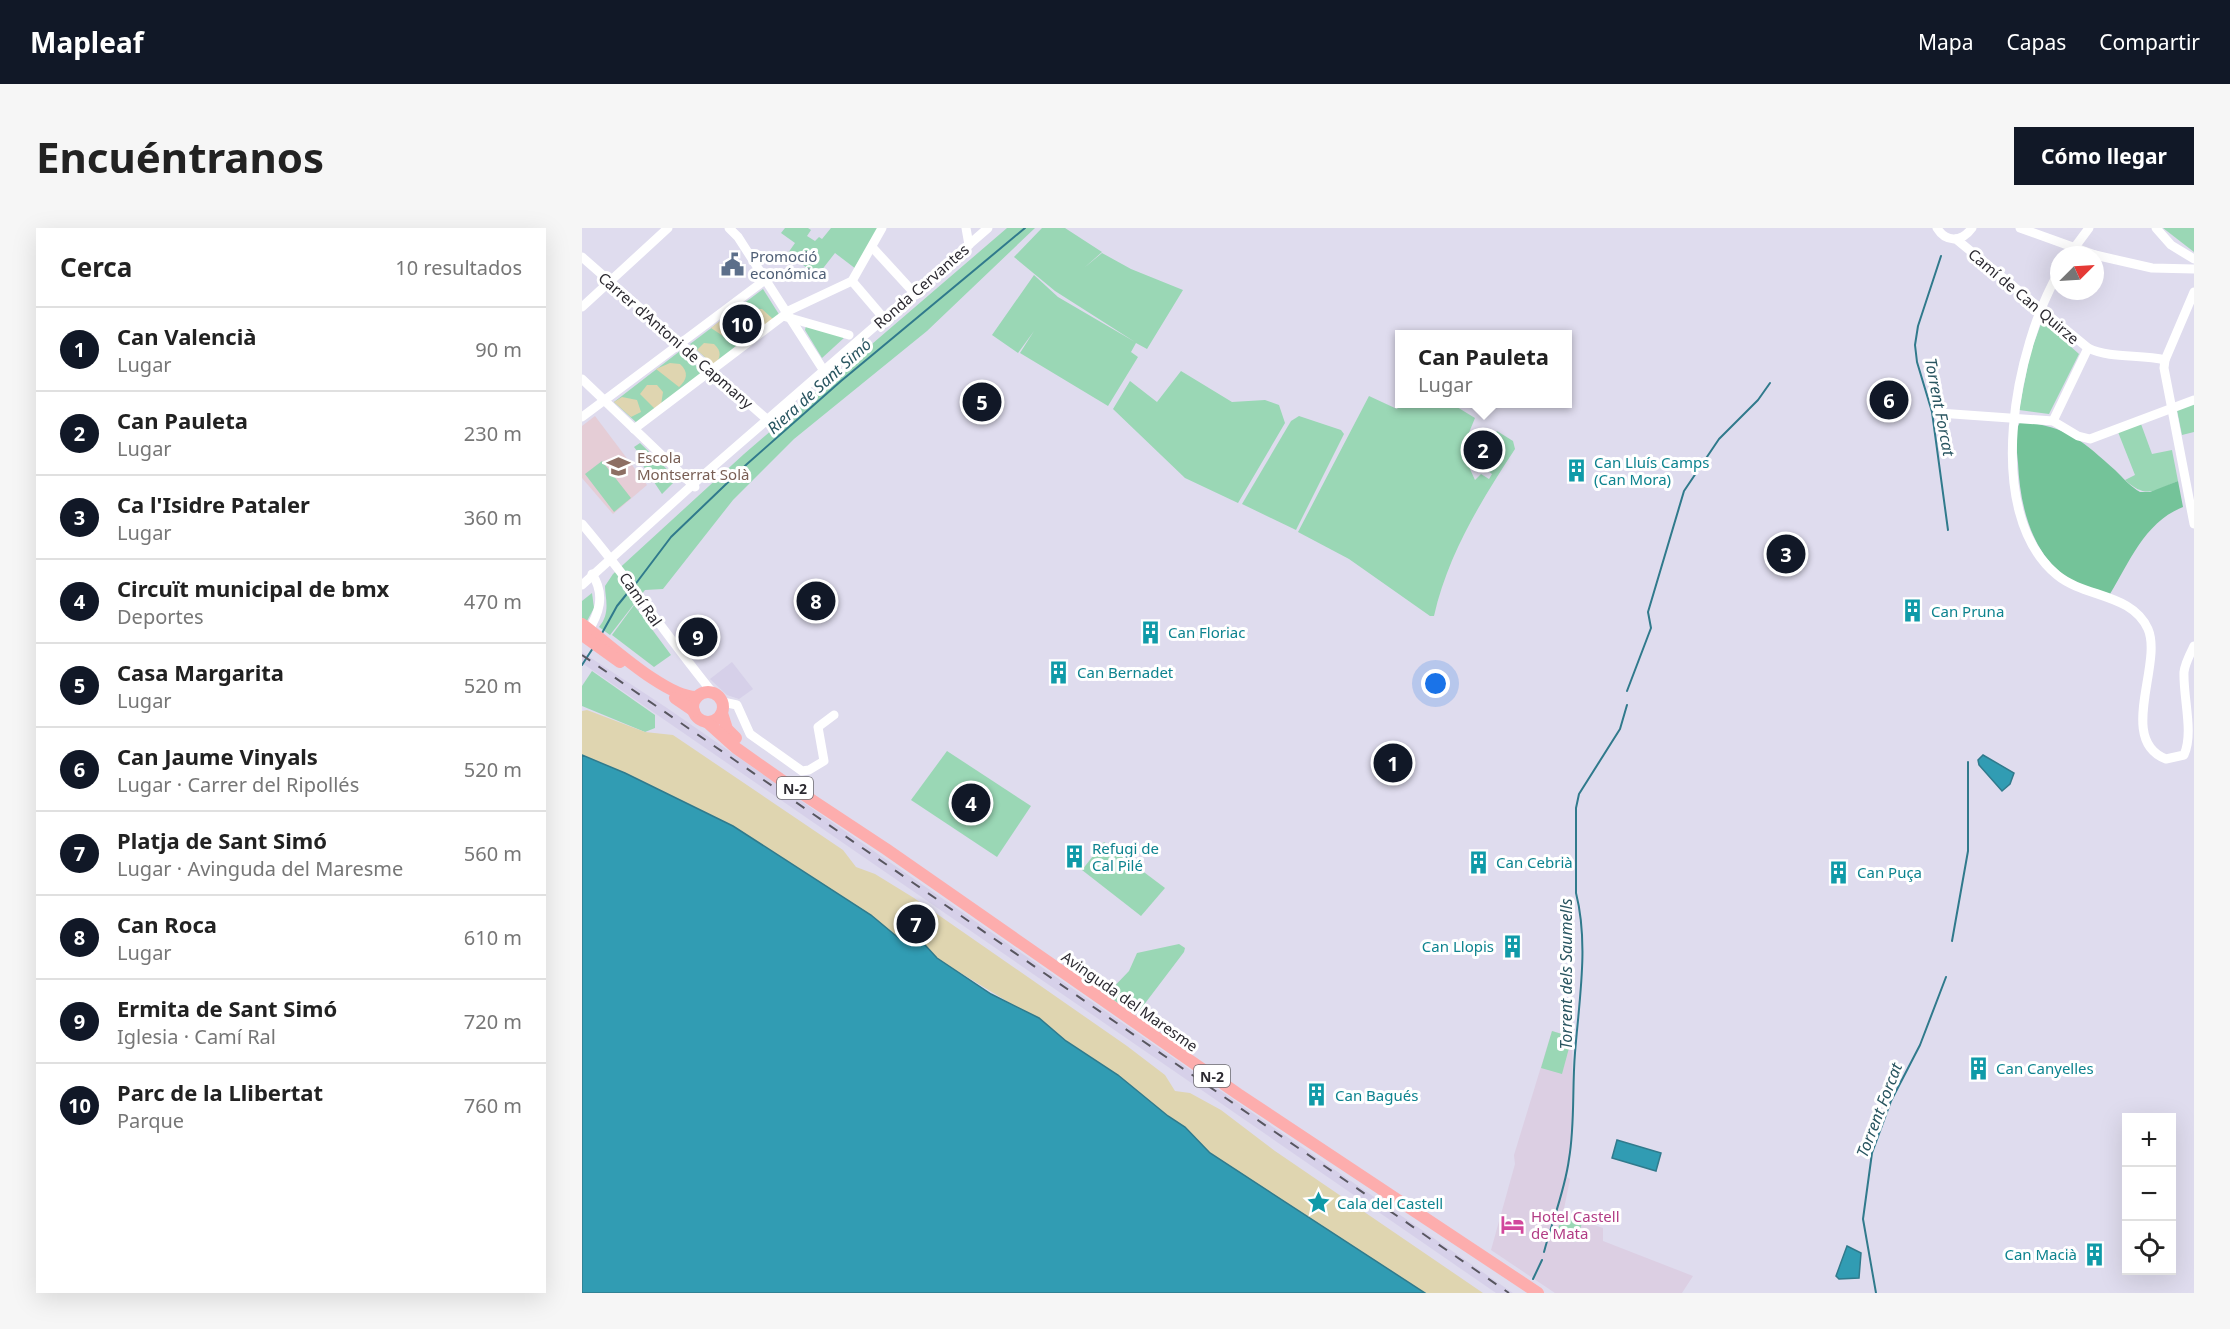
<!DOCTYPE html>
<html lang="es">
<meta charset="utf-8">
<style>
:root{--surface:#fff;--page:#f6f6f6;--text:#222;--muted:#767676;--line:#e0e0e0;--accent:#111827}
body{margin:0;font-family:"Noto Sans",sans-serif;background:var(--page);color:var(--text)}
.controls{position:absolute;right:18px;bottom:18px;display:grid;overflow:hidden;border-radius:0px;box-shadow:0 6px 24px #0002}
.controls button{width:54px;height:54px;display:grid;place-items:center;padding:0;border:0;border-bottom:2px solid var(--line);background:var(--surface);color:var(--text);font:30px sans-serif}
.compass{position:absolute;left:1468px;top:18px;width:54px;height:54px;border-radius:50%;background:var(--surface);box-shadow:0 6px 24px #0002;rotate:66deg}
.you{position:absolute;left:854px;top:456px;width:21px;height:21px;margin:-15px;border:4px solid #fff;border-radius:50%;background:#1a73e8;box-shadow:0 0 0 9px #1a73e833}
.badge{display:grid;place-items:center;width:39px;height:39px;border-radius:50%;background:var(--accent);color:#fff;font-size:20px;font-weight:700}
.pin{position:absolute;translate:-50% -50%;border:3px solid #fff;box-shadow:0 2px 6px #0006}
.popup{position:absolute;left:813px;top:102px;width:177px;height:78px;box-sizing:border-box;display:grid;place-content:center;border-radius:0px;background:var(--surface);filter:drop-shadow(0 2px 4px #0005);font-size:20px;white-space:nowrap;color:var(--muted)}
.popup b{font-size:22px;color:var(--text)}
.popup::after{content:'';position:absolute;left:50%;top:100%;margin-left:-12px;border:12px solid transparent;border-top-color:var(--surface)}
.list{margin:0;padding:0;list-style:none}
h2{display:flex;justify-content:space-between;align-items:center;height:78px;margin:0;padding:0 24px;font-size:26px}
h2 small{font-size:20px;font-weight:400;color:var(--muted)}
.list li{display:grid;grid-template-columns:39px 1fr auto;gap:18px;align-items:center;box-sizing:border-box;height:84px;padding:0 24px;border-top:2px solid var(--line)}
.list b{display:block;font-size:22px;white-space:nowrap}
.list p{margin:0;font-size:20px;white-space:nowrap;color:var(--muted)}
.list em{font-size:20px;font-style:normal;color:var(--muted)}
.icon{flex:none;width:33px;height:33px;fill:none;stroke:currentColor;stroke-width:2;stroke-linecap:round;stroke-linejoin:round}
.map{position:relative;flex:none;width:1612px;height:1065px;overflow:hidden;border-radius:0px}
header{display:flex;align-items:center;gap:36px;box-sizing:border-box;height:84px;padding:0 30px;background:var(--accent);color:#fff}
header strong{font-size:28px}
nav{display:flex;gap:33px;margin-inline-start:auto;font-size:21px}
.intro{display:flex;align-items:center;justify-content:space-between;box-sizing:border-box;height:144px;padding:0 36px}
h1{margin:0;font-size:42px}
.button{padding:15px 27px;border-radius:0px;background:var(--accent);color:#fff;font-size:21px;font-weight:700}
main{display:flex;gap:36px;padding:0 36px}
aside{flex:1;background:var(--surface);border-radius:0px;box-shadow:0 6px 24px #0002}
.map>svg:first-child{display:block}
</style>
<header>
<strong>Mapleaf</strong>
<nav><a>Mapa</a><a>Capas</a><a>Compartir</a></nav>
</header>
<div class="intro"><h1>Encuéntranos</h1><a class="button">Cómo llegar</a></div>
<main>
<aside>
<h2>Cerca<small>10 resultados</small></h2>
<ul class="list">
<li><span class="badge">1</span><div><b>Can Valencià</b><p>Lugar</p></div><em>90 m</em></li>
<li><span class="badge">2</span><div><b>Can Pauleta</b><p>Lugar</p></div><em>230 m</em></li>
<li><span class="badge">3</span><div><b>Ca l'Isidre Pataler</b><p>Lugar</p></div><em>360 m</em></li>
<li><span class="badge">4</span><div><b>Circuït municipal de bmx</b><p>Deportes</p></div><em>470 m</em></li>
<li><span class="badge">5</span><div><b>Casa Margarita</b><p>Lugar</p></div><em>520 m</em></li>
<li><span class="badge">6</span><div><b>Can Jaume Vinyals</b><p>Lugar · Carrer del Ripollés</p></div><em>520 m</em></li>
<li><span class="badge">7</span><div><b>Platja de Sant Simó</b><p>Lugar · Avinguda del Maresme</p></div><em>560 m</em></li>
<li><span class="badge">8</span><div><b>Can Roca</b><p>Lugar</p></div><em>610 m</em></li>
<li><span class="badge">9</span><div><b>Ermita de Sant Simó</b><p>Iglesia · Camí Ral</p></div><em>720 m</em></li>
<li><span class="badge">10</span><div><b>Parc de la Llibertat</b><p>Parque</p></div><em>760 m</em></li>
</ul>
</aside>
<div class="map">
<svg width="1612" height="1065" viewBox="0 0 1612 1065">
<rect width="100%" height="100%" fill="#dfdcee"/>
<!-- commercial -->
<polygon fill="#dccfe3" points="970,803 990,809 991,899 985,949 988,951 981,986 1021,1000 1021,1013 1111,1048 1100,1065 973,1065 909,1022 933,936 932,927"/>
<!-- built -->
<g fill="#d6d0e9">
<polygon points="0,424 85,480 931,1065 914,1065 0,435"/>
<polygon points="150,434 171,461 157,471 145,467 128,451"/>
</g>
<!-- education -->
<polygon fill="#e5cdd6" points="13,188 65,257 31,286 0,250 0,198"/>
<!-- green -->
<g fill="#9ad7b5">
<polygon points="203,0 226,0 229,2 225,8 233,13 237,9 240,11 249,0 296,0 274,41 253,25 235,48 206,25 213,15 199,5"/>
<path d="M 425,0 L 453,0 L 345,103 L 212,211 L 151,272 L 81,361 L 63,362 L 28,407 L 17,399 C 29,385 23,370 23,358 L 31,346 L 162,226 Z"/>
<polygon points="460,0 483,0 520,24 502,40 520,25 549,41 601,62 565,121 554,115 549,124 556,129 526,178 438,125 452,103 436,125 410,107 452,47 476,69 553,114 473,63 432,29"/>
<polygon points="1581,0 1612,0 1612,24"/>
<polygon points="181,61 198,88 132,137 108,116"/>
<polygon points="1460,93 1497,126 1467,186 1437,182 1448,126"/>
<polygon points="224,98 263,109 240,130 223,102"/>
<polygon points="98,123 122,145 56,196 32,174"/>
<polygon points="599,143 650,174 683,172 697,177 703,195 656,275 603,250 531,181 548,153 575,174"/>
<path d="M 787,168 L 815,181 L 818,176 L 870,176 L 893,190 L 886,207 L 889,209 L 883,220 L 888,223 L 884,225 L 892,235 L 888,241 L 893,252 L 899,246 L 907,251 L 910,246 L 899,238 L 902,233 L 907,237 L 917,221 L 907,214 L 915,203 L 931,213 L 933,221 C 899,273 866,326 852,388 L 848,388 L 767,331 L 716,304 Z"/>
<polygon points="1612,175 1612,204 1600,207 1595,182"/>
<polygon points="717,188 759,202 762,206 714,302 660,276 709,193"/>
<path d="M 1559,196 L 1570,226 L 1590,222 L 1596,253 C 1572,263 1564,271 1543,252 L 1553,247 L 1536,204 Z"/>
<polygon points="58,215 95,251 80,266 56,230 59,228 52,219"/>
<polygon points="20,233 49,270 32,284 3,246"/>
<polygon points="10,365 12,380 5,393 0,390 0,373"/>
<polygon points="52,377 89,427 72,439 30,407"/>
<polygon points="10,443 73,487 73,500 63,504 0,478 0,458"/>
<polygon points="365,523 449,578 415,629 329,572"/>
<polygon points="522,614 583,660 559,688 500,642"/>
<polygon points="597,716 603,720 602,724 558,782 551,785 524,767 547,743 555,725"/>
<polygon points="970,803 990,809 980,846 959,840"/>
<polygon points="981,986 1001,993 993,1014 974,1007"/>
</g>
<!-- forest -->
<path fill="#74c399" d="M 1438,194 C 1485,198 1499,212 1533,242 C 1541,250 1549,259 1558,264 L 1568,264 L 1596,253 L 1601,279 C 1563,294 1548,333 1528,366 C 1518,363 1506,360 1497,356 C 1451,335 1438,280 1436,235 C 1435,223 1432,204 1438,194 Z"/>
<!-- sand -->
<g fill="#dfd5b0">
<polygon points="170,81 180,81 192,92 178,103 162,86"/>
<polygon points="149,89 159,90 166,101 164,107 153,116 129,100 139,92"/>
<path d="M 122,115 L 132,116 C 140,123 139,130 132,137 L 115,122 Z"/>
<path d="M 88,135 L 98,136 C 107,144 105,152 97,159 L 74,141 Z"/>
<polygon points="65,157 75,157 81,164 79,177 74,182 58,166"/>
<polygon points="40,169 55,172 59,184 49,189 32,174"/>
<path d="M 5,482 L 63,504 L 91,507 L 261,622 L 274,639 L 293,646 L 332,670 L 545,818 L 583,847 L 593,863 L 608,865 L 639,882 L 693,923 L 901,1065 L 843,1065 L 628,925 L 603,899 L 586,889 L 536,847 L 484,813 L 472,802 L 354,730 C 351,727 347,719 342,717 C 334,713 323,716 316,710 C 218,635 115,574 0,527 L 0,483 Z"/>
</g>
<!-- water -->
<g fill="#319cb3" stroke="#307a8c" stroke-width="1.5">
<polygon points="0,527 43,545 151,598 289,687 319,712 343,717 355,730 409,766 457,790 484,813 536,847 586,888 603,899 628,925 843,1065 0,1065"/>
<polygon points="1401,527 1432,545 1428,556 1420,563 1397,537 1396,532"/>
<polygon points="1035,912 1079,925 1074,943 1030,930"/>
<polygon points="1265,1018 1279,1025 1277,1050 1257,1051 1254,1048"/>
</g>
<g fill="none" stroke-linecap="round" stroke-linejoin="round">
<!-- stream -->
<g stroke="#307a8c" stroke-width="2">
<polyline points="1359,28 1336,98 1333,117 1335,134 1350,184 1366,302"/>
<polyline points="52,358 89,309 165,236 259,153 443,0"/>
<polyline points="19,407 35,378 48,362"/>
<polyline points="0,437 11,420"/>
<polyline points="1045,463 1069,400 1066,384 1102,263 1137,211 1176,172 1188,155"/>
<polyline points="1370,713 1386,623 1386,534"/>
<path d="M 962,1024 C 970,994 983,962 987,931 C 993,896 990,861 993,825 C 997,773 1007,716 994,665 L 994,580 L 997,566 L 1038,501 L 1045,477"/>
<polyline points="951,1051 960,1032"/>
<polyline points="1294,1065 1281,991 1290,925 1309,873 1338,817 1364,749"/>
</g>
<!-- minor -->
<g stroke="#fff" stroke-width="9">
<polyline points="147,0 156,9 244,146"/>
<polyline points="384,0 387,17"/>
<path d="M 1355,0 C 1364,15 1380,14 1390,0"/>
<polyline points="1438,0 1513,27"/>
<polyline points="1574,0 1589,17 1612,31"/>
<path d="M 1374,11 L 1506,120 C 1529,131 1558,126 1583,132"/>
<polyline points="290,19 334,67"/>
<polyline points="1487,27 1507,0"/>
<polyline points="1513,27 1570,40 1612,41"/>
<polyline points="0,29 188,194"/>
<path d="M 1477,44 C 1434,117 1399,284 1475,347 C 1503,370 1550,365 1566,401 C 1581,436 1535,512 1584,531 L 1602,527 C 1612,505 1601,470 1602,444 C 1603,435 1608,426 1612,418"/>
<polyline points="270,53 305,94"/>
<polyline points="1612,64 1583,132 1582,140 1612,296"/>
<polyline points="0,79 86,0"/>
<polyline points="204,84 270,53 300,0"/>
<polyline points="0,151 113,259"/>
<polyline points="1357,185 1471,193 1496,208 1508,211 1612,172"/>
<polyline points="0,189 183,52"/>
<polyline points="1471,193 1506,120"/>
<polyline points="52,201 201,88 267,107"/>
<path d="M 0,296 C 47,351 86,410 131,465"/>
<polyline points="0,357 118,250 406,0"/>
<path d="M 5,405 C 17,386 24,367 10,346"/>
<polyline points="141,474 155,477 168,506 220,543 227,542 242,533 236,499 252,487"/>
</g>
<!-- major -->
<g stroke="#fdadad" stroke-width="12">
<path d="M 0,396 C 26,415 84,470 115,469"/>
<polyline points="0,407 38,434"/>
<circle cx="126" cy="479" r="15"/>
<polyline points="93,470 112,483"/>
<polyline points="140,485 145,501 154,510"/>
<polyline points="125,494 154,520 198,551 304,621 656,866 956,1065"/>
</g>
<!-- rail -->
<polyline stroke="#585660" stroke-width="2" stroke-dasharray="10 10" stroke-linecap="butt" points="0,427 927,1065"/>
</g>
<!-- icons -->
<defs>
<symbol id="civic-bare" viewBox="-9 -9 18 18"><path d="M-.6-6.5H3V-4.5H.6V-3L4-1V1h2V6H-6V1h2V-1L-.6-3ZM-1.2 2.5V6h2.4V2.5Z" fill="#5c6f8a" stroke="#fff" stroke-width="2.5" paint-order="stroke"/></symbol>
<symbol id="school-bare" viewBox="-9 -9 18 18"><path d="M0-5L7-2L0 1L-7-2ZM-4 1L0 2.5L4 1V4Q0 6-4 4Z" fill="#8d6e63" stroke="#fff" stroke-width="2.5" paint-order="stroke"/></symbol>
<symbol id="building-bare" viewBox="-9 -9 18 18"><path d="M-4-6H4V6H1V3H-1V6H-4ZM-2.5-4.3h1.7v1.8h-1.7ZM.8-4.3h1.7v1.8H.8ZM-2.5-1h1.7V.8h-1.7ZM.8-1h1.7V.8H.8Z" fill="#0f9aa8" stroke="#fff" stroke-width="2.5" paint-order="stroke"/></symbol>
<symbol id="sight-bare" viewBox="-9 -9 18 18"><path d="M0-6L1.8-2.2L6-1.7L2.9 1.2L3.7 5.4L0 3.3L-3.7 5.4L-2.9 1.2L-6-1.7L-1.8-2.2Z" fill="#0f9aa8" stroke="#fff" stroke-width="2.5" paint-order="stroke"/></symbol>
<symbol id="hotel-bare" viewBox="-9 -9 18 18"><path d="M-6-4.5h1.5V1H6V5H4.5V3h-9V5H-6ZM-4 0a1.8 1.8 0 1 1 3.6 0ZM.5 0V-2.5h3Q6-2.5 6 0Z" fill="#d1479c" stroke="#fff" stroke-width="2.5" paint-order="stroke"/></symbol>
</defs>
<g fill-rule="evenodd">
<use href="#civic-bare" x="134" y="20" width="33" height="33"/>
<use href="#school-bare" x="20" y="222" width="33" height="33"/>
<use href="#building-bare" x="978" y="226" width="33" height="33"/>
<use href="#building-bare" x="1314" y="366" width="33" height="33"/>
<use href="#building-bare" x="552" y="388" width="33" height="33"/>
<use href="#building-bare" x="460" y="428" width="33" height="33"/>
<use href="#building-bare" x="476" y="612" width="33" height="33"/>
<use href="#building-bare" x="880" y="618" width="33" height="33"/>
<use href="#building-bare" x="1240" y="628" width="33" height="33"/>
<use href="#building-bare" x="914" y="702" width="33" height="33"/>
<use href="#building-bare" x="1380" y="824" width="33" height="33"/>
<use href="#building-bare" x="718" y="850" width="33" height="33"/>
<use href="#sight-bare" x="720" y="958" width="33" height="33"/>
<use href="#hotel-bare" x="914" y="980" width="33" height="33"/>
<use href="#building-bare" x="1496" y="1010" width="33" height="33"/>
</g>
<g text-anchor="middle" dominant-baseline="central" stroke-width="6" stroke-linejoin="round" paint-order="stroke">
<!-- shield labels -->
<g fill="#fff" stroke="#6b6a6f" stroke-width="1.5">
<rect x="195" y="549" width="36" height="22" rx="4.5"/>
<rect x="612" y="837" width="36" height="22" rx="4.5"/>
</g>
<g font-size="14" font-weight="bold" fill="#2c2a31">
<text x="213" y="560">N-2</text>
<text x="630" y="848">N-2</text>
</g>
<!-- service labels -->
<g font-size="15" fill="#4e5e75" stroke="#fff" text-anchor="start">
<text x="168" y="28">Promoció<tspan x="168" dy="17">económica</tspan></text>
</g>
<!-- street labels -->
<g font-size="15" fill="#2c2a31" stroke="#fff">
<text transform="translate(339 58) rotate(-41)">Ronda Cervantes</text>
<text transform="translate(1442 68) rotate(40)">Camí de Can Quirze</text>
<text transform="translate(94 112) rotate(41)">Carrer d'Antoni de Capmany</text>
<text transform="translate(59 371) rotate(55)">Camí Ral</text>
<text transform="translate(548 773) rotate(35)">Avinguda del Maresme</text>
</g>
<!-- education labels -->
<g font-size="15" fill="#785e54" stroke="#fff" text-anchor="start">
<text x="55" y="229">Escola<tspan x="55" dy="17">Montserrat Solà</tspan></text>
</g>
<!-- culture labels -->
<g font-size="15" fill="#0d838f" stroke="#fff" text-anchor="start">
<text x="1012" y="234">Can Lluís Camps<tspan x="1012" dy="17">(Can Mora)</tspan></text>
<text x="1349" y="383">Can Pruna</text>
<text x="586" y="404">Can Floriac</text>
<text x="495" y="444">Can Bernadet</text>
<text x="510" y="620">Refugi de<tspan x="510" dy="17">Cal Pilé</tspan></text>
<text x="914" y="634">Can Cebrià</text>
<text x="1275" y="644">Can Puça</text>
<text x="912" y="718" text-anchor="end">Can Llopis</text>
<text x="1414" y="840">Can Canyelles</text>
<text x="753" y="867">Can Bagués</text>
<text x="755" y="975">Cala del Castell</text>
<text x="1495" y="1026" text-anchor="end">Can Macià</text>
</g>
<!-- hotel labels -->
<g font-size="15" fill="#b23c85" stroke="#fff" text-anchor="start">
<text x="949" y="988">Hotel Castell<tspan x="949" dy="17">de Mata</tspan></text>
</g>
<!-- water labels -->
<g font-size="16" font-style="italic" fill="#295560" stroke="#fff">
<text transform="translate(237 158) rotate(-42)">Riera de Sant Simó</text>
<text transform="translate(1358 179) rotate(79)">Torrent Forcat</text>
<text transform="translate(984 746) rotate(-90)">Torrent dels Saumells</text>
<text transform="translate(1297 882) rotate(-69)">Torrent Forcat</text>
</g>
</g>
</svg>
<div class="controls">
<button>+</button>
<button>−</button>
<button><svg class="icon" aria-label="locate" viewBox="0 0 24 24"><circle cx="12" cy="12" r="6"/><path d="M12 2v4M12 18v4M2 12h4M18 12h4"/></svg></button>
</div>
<svg class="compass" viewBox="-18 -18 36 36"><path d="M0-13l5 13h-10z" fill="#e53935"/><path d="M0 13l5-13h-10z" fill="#767676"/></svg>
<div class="you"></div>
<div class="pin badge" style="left:811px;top:535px">1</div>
<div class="pin badge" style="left:901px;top:222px">2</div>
<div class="popup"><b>Can Pauleta</b>Lugar</div>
<div class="pin badge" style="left:1204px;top:326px">3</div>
<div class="pin badge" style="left:389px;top:575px">4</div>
<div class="pin badge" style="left:400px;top:174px">5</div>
<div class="pin badge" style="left:1307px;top:172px">6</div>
<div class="pin badge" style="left:334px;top:696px">7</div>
<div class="pin badge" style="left:234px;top:373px">8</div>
<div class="pin badge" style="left:116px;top:409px">9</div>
<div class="pin badge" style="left:160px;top:96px">10</div>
</div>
</main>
